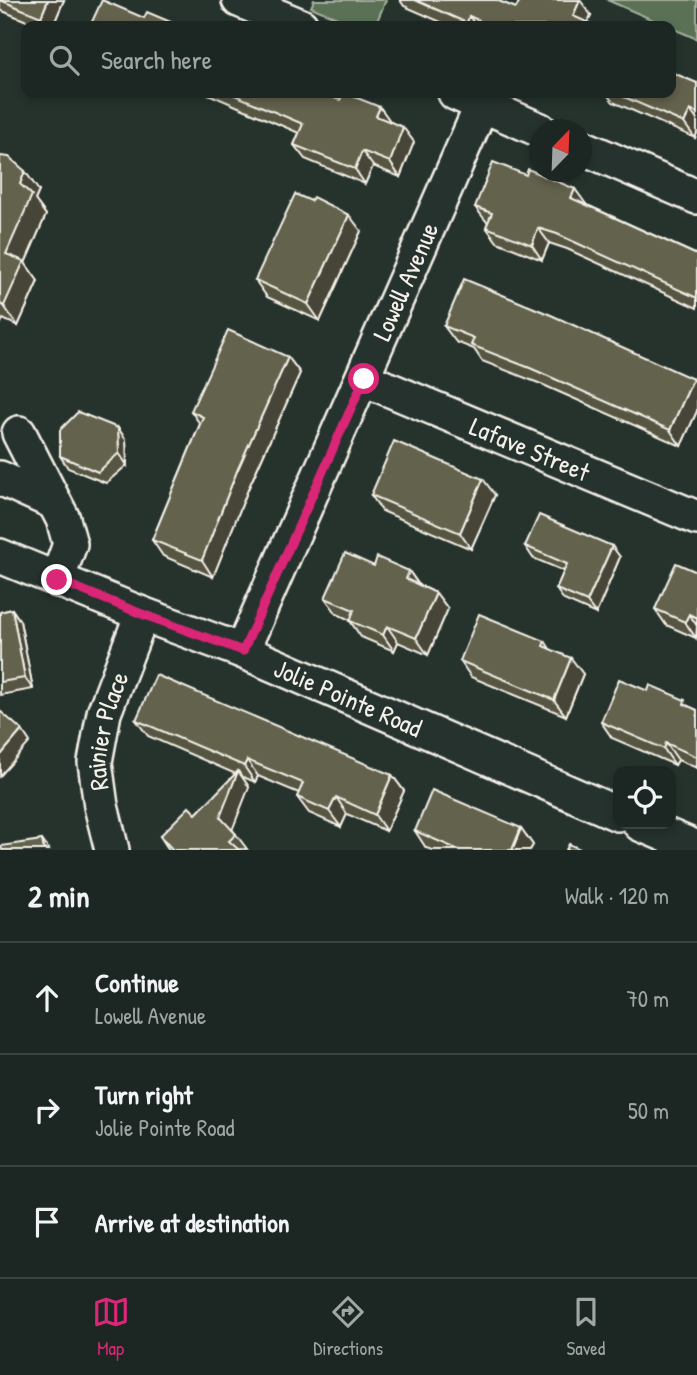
<!DOCTYPE html>
<meta charset="utf-8">
<style>
:root{--surface:#1c2622;--page:#252e2a;--text:#f1f3f6;--muted:#a0a5a5;--line:#3a4340;--accent:#db2777}
body{margin:0;font-family:"Patrick Hand",sans-serif;background:var(--page);color:var(--text)}
.controls{position:absolute;right:21px;bottom:21px;display:grid;overflow:hidden;border-radius:14px;box-shadow:0 4px 10px #0003}
.controls button{width:63px;height:63px;display:grid;place-items:center;padding:0;border:0;border-bottom:2px solid var(--line);background:var(--surface);color:var(--text);font:35px sans-serif}
.compass{position:absolute;left:529px;top:119px;width:63px;height:63px;border-radius:50%;background:var(--surface);box-shadow:0 4px 10px #0003;rotate:23deg}
.stop{position:absolute;width:21px;height:21px;margin:-16px;border:5px solid #db2777;border-radius:50%;background:#fff}
.stop.end{background:#db2777;border-color:#fff;box-shadow:0 2px 7px #0008}
.list{margin:0;padding:0;list-style:none}
h2{display:flex;justify-content:space-between;align-items:center;height:91px;margin:0;padding:0 28px;font-size:30px}
h2 small{font-size:23px;font-weight:400;color:var(--muted)}
.list li{display:grid;grid-template-columns:46px 1fr auto;gap:21px;align-items:center;box-sizing:border-box;height:112px;padding:0 28px;border-top:2px solid var(--line)}
.list b{display:block;font-size:26px;white-space:nowrap}
.list p{margin:0;font-size:23px;white-space:nowrap;color:var(--muted)}
.list em{font-size:23px;font-style:normal;color:var(--muted)}
.icon{flex:none;width:38px;height:38px;fill:none;stroke:currentColor;stroke-width:2;stroke-linecap:round;stroke-linejoin:round}
.map{position:relative;flex:none;width:697px;height:850px;overflow:hidden}
.search{position:absolute;background:var(--surface);box-shadow:0 4px 10px #0003;left:21px;right:21px;top:21px;height:77px;display:flex;align-items:center;gap:18px;box-sizing:border-box;padding:0 24px;border-radius:14px;color:var(--muted);font-size:26px}
.sheet{height:427px;background:var(--surface)}
nav{display:flex;justify-content:space-around;align-items:center;box-sizing:border-box;height:98px;border-top:2px solid var(--line);background:var(--surface);font-size:19px;color:var(--muted)}
nav a{display:grid;justify-items:center;gap:4px}
nav .on{color:var(--accent)}
.map>svg:first-child{display:block}
</style>
<div class="map">
<svg width="697" height="850" viewBox="0 0 697 850">
<rect width="100%" height="100%" fill="#26332d"/>
<filter id="ink" filterUnits="userSpaceOnUse"><feTurbulence type="fractalNoise" baseFrequency=".0143" numOctaves="2"/><feDisplacementMap in="SourceGraphic" scale="14" xChannelSelector="R" yChannelSelector="G"/><feConvolveMatrix kernelMatrix="1 2 1 2 8 2 1 2 1" color-interpolation-filters="sRGB"/></filter>
<g filter="url(#ink)">
<!-- green -->
<g fill="#5a7156" stroke="#a7b19f" stroke-width="2">
<polygon points="314,0 386,0 375,26 356,26 311,7"/>
<polygon points="607,0 697,0 697,39"/>
</g>
<g fill="none" stroke-linecap="round" stroke-linejoin="round">
<defs>
<g id="minor">
<polyline points="239,0 301,26"/>
<polyline points="455,93 540,130"/>
<polyline points="582,147 697,197"/>
<path id="s1" d="M 364,379 L 697,518"/>
<polyline points="19,433 63,519 70,544 57,580"/>
<polyline points="0,478 53,502"/>
<path id="s2" d="M 0,556 L 142,614 L 242,651 L 618,814"/>
<path id="s3" d="M 242,651 L 482,105"/>
<polyline points="640,824 697,848"/>
<path id="s4" d="M 112,850 L 101,806 L 95,762 L 104,713 L 142,614"/>
</g>
</defs>
<!-- minor casing -->
<use href="#minor" stroke="#f4f1e8" stroke-width="38"/>
<!-- minor -->
<use href="#minor" stroke="#26332d" stroke-width="33"/>
</g>
<!-- wall -->
<g fill="#565443" stroke="#f4f1e8" stroke-width="2">
<polygon points="0,0 64,0 53,26 39,26 0,10"/>
<polygon points="400,0 496,0 516,8 591,15 587,23 596,26 450,26 404,6"/>
<polygon points="697,83 697,133 695,138 613,102 606,93 671,93"/>
<polygon points="206,93 321,93 390,121 414,142 400,177 373,166 365,184 305,159 294,145 299,133"/>
<polygon points="0,156 39,191 35,200 46,215 25,263 38,281 18,326 3,319 0,325"/>
<polygon points="526,175 575,189 585,204 697,255 697,308 567,249 549,243 542,260 497,242 486,227 488,222 486,221 475,207"/>
<polygon points="361,231 320,321 267,297 255,280"/>
<polygon points="444,326 693,379 697,384 697,411 681,446 541,384 482,361 474,349 456,342"/>
<polygon points="288,357 300,373 249,487 213,577 163,556 152,540 200,424 191,411"/>
<polygon points="118,428 126,440 127,465 106,483 68,468 60,456"/>
<polygon points="371,495 495,495 471,549 382,511"/>
<polygon points="525,546 620,557 596,614 564,600 556,589 564,571 533,558"/>
<polygon points="374,566 409,571 419,585 436,593 448,609 428,655 398,642 394,651 361,637 350,621 350,620 337,614 325,598"/>
<polygon points="697,572 697,637 696,638 666,625 655,609"/>
<polygon points="12,609 20,621 33,689 0,695 0,612"/>
<polygon points="545,641 550,649 583,674 566,716 471,677 460,661"/>
<polygon points="648,691 697,710 697,768 678,760 675,765 612,738 601,722"/>
<polygon points="136,720 392,775 404,791 386,831 347,814 341,827 309,813 297,797 299,793 258,776 255,782 241,776 249,787 232,829 247,849 169,850 160,836 196,814 236,774 148,736"/>
<polygon points="521,828 533,845 530,850 432,850 426,848 415,831"/>
</g>
<!-- shaded-wall -->
<g fill="#464537" stroke="#f4f1e8" stroke-width="2">
<polygon points="48,0 64,0 53,26 48,26 41,17"/>
<polygon points="580,0 591,15 586,26 573,16"/>
<polygon points="469,16 476,26 469,26 467,23"/>
<polygon points="380,107 390,121 386,131 376,116"/>
<polygon points="690,110 697,120 697,133 695,138 684,123"/>
<polygon points="403,127 414,142 400,177 390,162"/>
<polygon points="362,151 373,166 365,184 355,169"/>
<polygon points="25,171 39,191 35,200 46,215 25,263 38,281 18,326 4,306 6,254 20,184"/>
<polygon points="575,189 586,204 582,213 571,198"/>
<polygon points="349,215 361,231 320,321 308,304"/>
<polygon points="538,228 549,243 542,260 532,245"/>
<polygon points="288,357 300,373 249,487 213,577 202,560 237,471"/>
<polygon points="693,379 697,384 697,411 681,446 670,430"/>
<polygon points="118,428 126,440 127,465 119,453"/>
<polygon points="483,479 495,495 471,549 460,533"/>
<polygon points="612,546 620,557 596,614 587,602"/>
<polygon points="409,571 420,587 406,579"/>
<polygon points="436,593 448,609 428,655 416,638"/>
<polygon points="12,609 20,621 33,689 25,678"/>
<polygon points="689,614 697,626 696,638 685,622"/>
<polygon points="387,626 398,642 394,651 383,635"/>
<polygon points="571,658 583,674 566,716 554,700"/>
<polygon points="22,730 30,742 0,776 0,756"/>
<polygon points="666,743 678,760 675,765 664,749"/>
<polygon points="247,760 258,776 255,782 244,766"/>
<polygon points="238,771 249,787 231,833 220,817"/>
<polygon points="392,775 404,791 386,831 375,815"/>
<polygon points="336,797 347,814 341,827 329,811"/>
<polygon points="521,828 533,845 530,850 512,850"/>
<polygon points="42,840 49,850 44,850"/>
</g>
<!-- building -->
<g fill="#64624e" stroke="#f4f1e8" stroke-width="2">
<polygon points="0,0 48,0 41,17"/>
<polygon points="102,0 144,18 147,12 180,26 90,26"/>
<polygon points="415,0 496,0 516,8 520,0 580,0 573,16 596,26 491,26 469,16 467,23"/>
<polygon points="671,72 697,83 697,113 690,110 684,123 615,93 671,93"/>
<polygon points="230,93 321,93 340,100 343,93 345,93 380,107 376,116 403,127 390,162 362,151 355,169 294,145 303,124"/>
<polygon points="0,156 9,157 25,171 20,184 32,195 6,254 24,261 4,306 0,304"/>
<polygon points="493,162 526,175 528,169 575,189 571,198 697,255 697,298 557,234 538,228 532,245 486,227 492,213 475,207"/>
<polygon points="295,194 311,201 313,197 349,215 308,304 255,280"/>
<polygon points="464,279 551,315 693,379 670,430 530,368 471,345 474,338 444,326"/>
<polygon points="228,330 288,357 237,471 202,560 152,540 203,417 191,411"/>
<polygon points="78,412 118,428 119,453 98,472 60,456 60,430"/>
<polygon points="394,441 483,479 460,533 371,495"/>
<polygon points="539,515 612,546 587,602 556,589 567,564 525,546"/>
<polygon points="345,553 374,566 377,557 409,571 406,579 436,593 416,638 387,626 383,635 350,621 354,610 325,598"/>
<polygon points="676,563 697,572 697,618 689,614 685,622 655,609"/>
<polygon points="12,609 25,678 0,682 0,612"/>
<polygon points="479,614 545,641 543,646 571,658 554,700 460,661"/>
<polygon points="156,675 392,775 375,815 336,797 329,811 297,797 303,783 247,760 244,766 136,720"/>
<polygon points="619,679 648,691 650,685 685,700 684,704 697,710 697,757 666,743 664,749 601,722"/>
<polygon points="0,711 22,730 0,756"/>
<polygon points="238,771 220,817 236,834 229,841 239,850 173,850 160,836 189,807 196,814"/>
<polygon points="432,790 521,828 512,850 459,850 415,831"/>
<polygon points="42,840 44,850 2,850 1,846"/>
<polygon points="569,844 582,850 566,850"/>
</g>
</g>
<g fill="none" stroke-linecap="round" stroke-linejoin="round" filter="url(#ink)">
<!-- route -->
<polyline stroke="#db2777" stroke-width="9" points="57,580 142,614 243,651 364,379"/>
</g>
<g text-anchor="middle" dominant-baseline="central" stroke-width="5" stroke-linejoin="round" paint-order="stroke">
<!-- street labels -->
<g font-size="26" fill="#f4f1e8" stroke="#26332d">
<text stroke="none"><textPath href="#s3" startOffset="404">Lowell Avenue</textPath></text>
<text stroke="none"><textPath href="#s1" startOffset="180">Lafave Street</textPath></text>
<text stroke="none"><textPath href="#s2" startOffset="376">Jolie Pointe Road</textPath></text>
<text stroke="none"><textPath href="#s4" startOffset="122">Rainier Place</textPath></text>
</g>
</g>
</svg>
<div class="controls">
<button><svg class="icon" aria-label="locate" viewBox="0 0 24 24"><circle cx="12" cy="12" r="6"/><path d="M12 2v4M12 18v4M2 12h4M18 12h4"/></svg></button>
</div>
<svg class="compass" viewBox="-18 -18 36 36"><path d="M0-13l5 13h-10z" fill="#e53935"/><path d="M0 13l5-13h-10z" fill="#a0a5a5"/></svg>
<div class="stop" style="left:364px;top:379px"></div>
<div class="stop end" style="left:57px;top:580px"></div>
<div class="search"><svg class="icon" aria-label="search" viewBox="0 0 24 24"><circle cx="10" cy="10" r="6"/><path d="M15 15l6 6"/></svg>Search here</div>
</div>
<section class="sheet">
<h2>2 min<small>Walk · 120 m</small></h2>
<ul class="list">
<li><svg class="icon" aria-label="ahead" viewBox="0 0 24 24"><path d="M12 20V5M6 11l6-6 6 6"/></svg><div><b>Continue</b><p>Lowell Avenue</p></div><em>70 m</em></li>
<li><svg class="icon" aria-label="right" viewBox="0 0 24 24"><path d="M7 20v-9h11M14 6l5 5-5 5"/></svg><div><b>Turn right</b><p>Jolie Pointe Road</p></div><em>50 m</em></li>
<li><svg class="icon" aria-label="arrive" viewBox="0 0 24 24"><path d="M6 21V4h12l-3 4 3 4H6"/></svg><div><b>Arrive at destination</b></div></li>
</ul>
</section>
<nav>
<a class="on"><svg class="icon" aria-label="map" viewBox="0 0 24 24"><path d="M3 6l6-2 6 2 6-2v14l-6 2-6-2-6 2zM9 4v14M15 6v14"/></svg>Map</a>
<a><svg class="icon" aria-label="directions" viewBox="0 0 24 24"><path d="M12 3l9 9-9 9-9-9zM9 14v-3h6M13 9l2 2-2 2"/></svg>Directions</a>
<a><svg class="icon" aria-label="saved" viewBox="0 0 24 24"><path d="M7 4h10v16l-5-4-5 4z"/></svg>Saved</a>
</nav>
